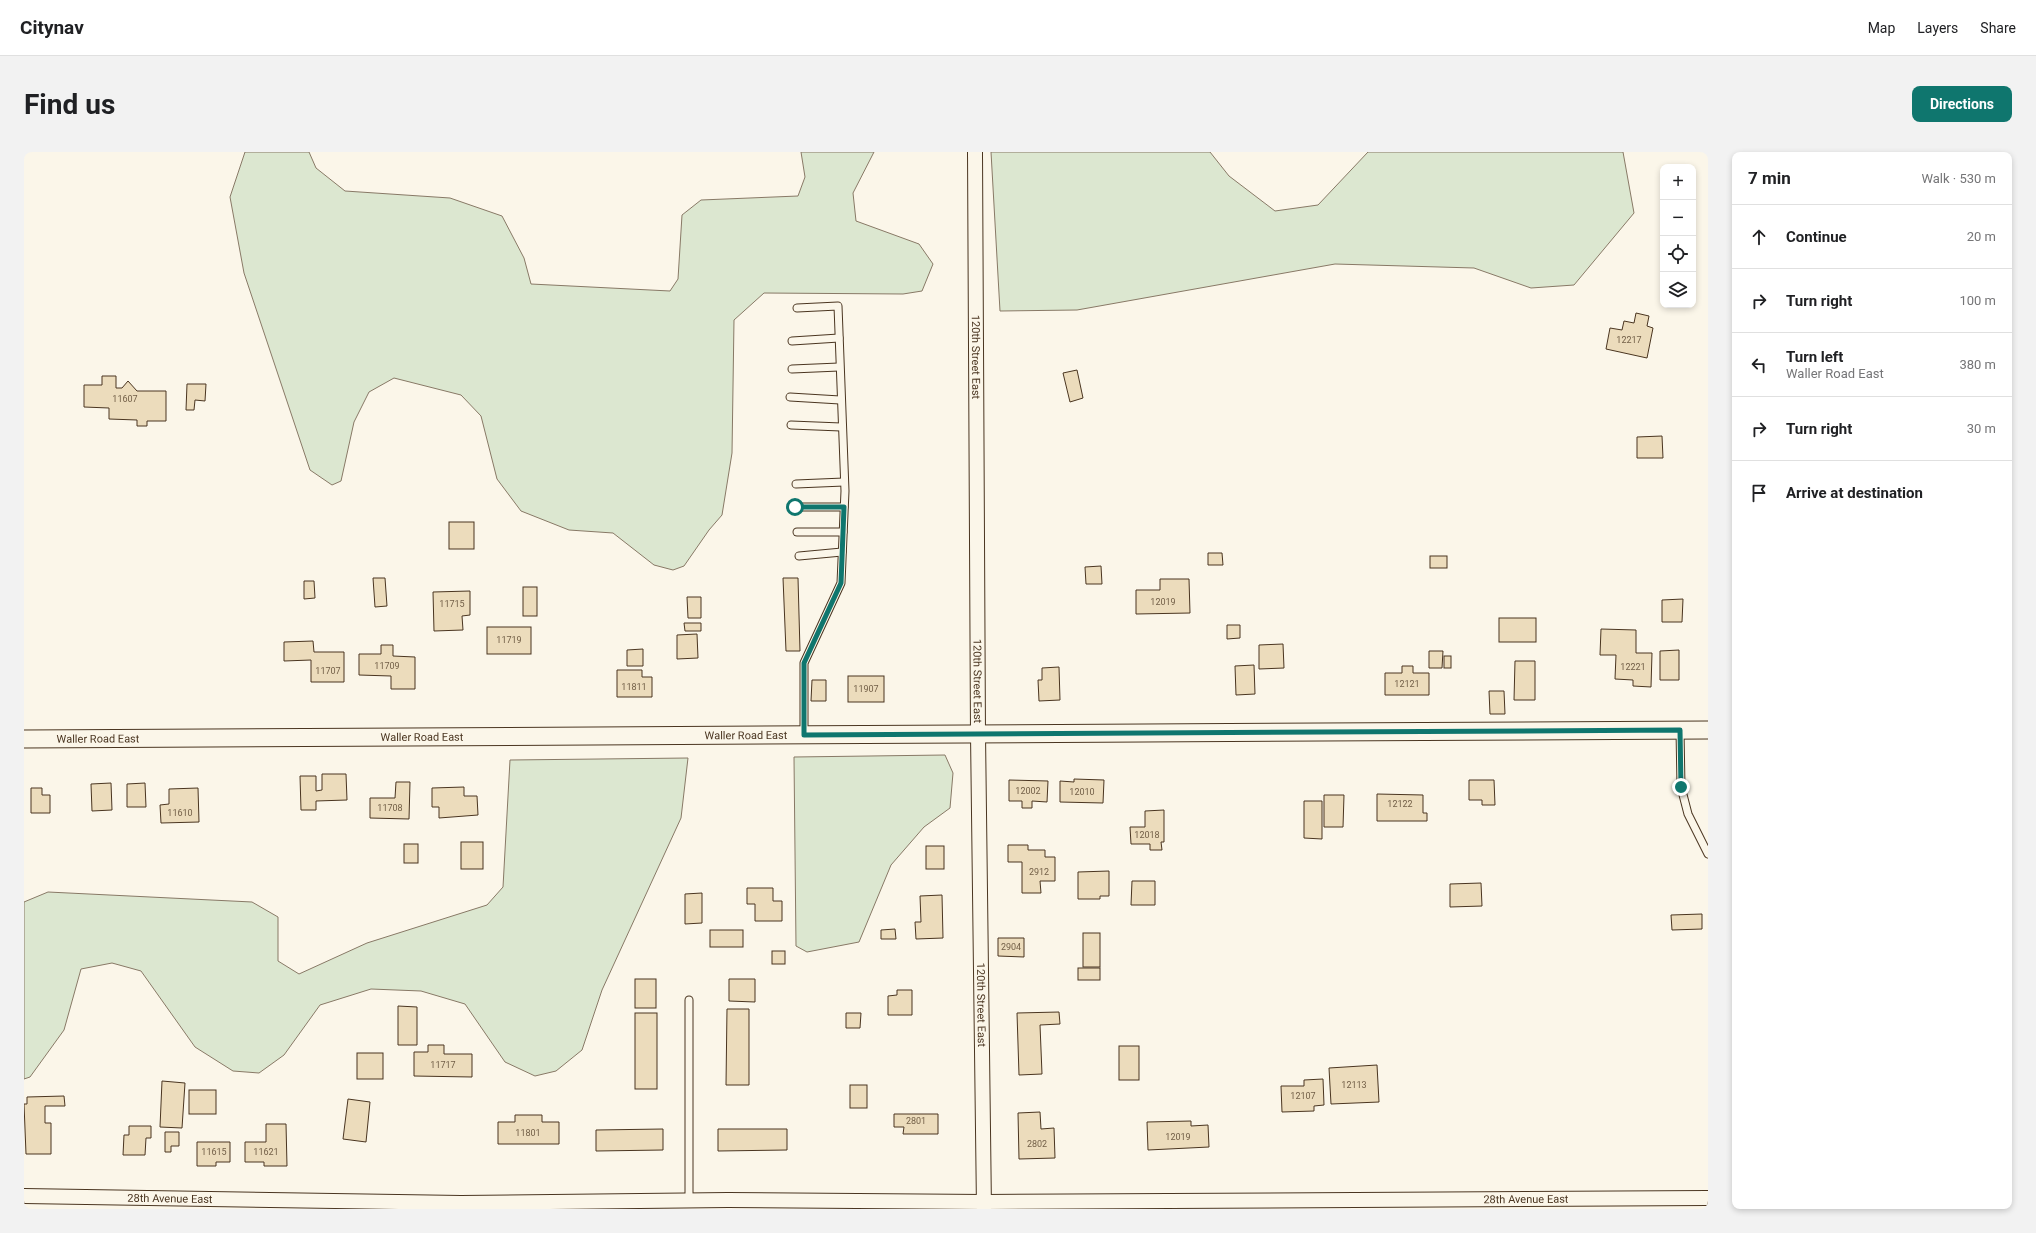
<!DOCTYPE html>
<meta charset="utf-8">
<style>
:root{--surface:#fff;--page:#f2f2f2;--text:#202124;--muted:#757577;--line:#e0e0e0;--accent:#0f766e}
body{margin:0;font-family:Roboto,sans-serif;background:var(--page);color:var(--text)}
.controls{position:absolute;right:12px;top:12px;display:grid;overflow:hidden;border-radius:8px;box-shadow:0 2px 6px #0003}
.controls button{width:36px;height:36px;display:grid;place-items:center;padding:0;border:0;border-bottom:1px solid var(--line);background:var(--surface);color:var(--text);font:20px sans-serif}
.stop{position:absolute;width:12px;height:12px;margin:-9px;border:3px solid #0f766e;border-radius:50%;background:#fff}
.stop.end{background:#0f766e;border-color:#fff;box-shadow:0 1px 4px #0008}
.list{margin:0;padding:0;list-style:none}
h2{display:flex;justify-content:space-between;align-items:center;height:52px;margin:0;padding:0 16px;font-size:17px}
h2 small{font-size:13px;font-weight:400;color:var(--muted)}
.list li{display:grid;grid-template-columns:26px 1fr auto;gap:12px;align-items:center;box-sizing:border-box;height:64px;padding:0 16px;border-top:1px solid var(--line)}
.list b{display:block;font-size:15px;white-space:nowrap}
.list p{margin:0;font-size:13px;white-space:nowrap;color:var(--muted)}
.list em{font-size:13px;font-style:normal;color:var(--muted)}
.icon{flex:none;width:22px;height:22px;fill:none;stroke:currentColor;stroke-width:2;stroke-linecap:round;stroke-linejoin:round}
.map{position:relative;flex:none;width:1684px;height:1057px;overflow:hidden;border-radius:8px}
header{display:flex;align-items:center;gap:24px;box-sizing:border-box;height:56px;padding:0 20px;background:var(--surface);border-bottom:1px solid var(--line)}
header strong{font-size:19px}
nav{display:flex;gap:22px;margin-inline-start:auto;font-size:14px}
.intro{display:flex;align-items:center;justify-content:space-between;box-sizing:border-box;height:96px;padding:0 24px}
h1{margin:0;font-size:28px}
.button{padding:10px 18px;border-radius:8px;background:var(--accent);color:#fff;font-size:14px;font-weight:700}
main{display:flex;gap:24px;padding:0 24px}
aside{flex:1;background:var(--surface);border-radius:8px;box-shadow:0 2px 6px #0003}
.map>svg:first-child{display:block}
</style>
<header>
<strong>Citynav</strong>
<nav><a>Map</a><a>Layers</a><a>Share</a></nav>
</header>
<div class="intro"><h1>Find us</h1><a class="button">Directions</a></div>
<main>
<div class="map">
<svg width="1684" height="1057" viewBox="0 0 1684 1057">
<rect width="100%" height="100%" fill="#fbf6e9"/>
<!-- green -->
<g fill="#dce7d0" stroke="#887966">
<polygon points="221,0 285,0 292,16 321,39 426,46 478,64 500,106 507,132 646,139 654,127 658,63 677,48 774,44 781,25 777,0 850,0 829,41 832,69 895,92 909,112 898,139 879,142 740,141 710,168 708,301 698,363 685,378 660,414 649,418 630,413 589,381 545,378 497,359 473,327 457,264 437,243 370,226 345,240 330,270 317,329 308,333 286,318 220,121 206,45"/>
<polygon points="967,0 1186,0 1205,24 1251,59 1294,53 1344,0 1599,0 1610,61 1550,133 1507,136 1450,116 1311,112 1053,158 976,159"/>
<polygon points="921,603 929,621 926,656 900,675 867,713 835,790 783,800 772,794 770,605"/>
<polygon points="664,606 657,666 578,838 558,898 532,919 511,924 481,910 441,852 397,839 347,837 296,853 260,903 235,921 209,919 171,895 117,819 88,811 57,817 40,878 6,925 0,927 0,750 24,740 228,750 254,765 254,809 275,822 343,791 463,753 479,735 486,608"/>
</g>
<!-- building -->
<g fill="#ecdcbc" stroke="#4a3520">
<polygon points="1612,161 1625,164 1623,174 1629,176 1623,206 1582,197 1586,176 1598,178 1600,169 1610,171"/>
<polygon points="1053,218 1059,246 1046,250 1039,221"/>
<polygon points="78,224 92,224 92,236 98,236 104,229 113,239 142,239 142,269 123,269 123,274 113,274 113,268 85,267 85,256 60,255 60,233 78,233"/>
<polygon points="163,232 182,232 181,249 171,248 170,258 162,258"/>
<polygon points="1638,284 1639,306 1613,306 1613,285"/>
<rect x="425" y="370" width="25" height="27"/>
<polygon points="1184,401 1198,401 1199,413 1184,413"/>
<rect x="1406" y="404" width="17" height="12"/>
<polygon points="1077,414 1078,432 1062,432 1061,415"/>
<polygon points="349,426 361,426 363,454 351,455"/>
<polygon points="759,426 774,426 776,499 762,499"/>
<polygon points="1136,427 1165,427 1166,461 1112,462 1112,438 1136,438"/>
<polygon points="280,429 290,429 291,446 280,447"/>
<rect x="499" y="435" width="14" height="29"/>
<polygon points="446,439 446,463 438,464 439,478 410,479 409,440"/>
<polygon points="663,445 677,445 677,466 664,466"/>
<polygon points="1659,447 1658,470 1638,470 1638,448"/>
<rect x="1475" y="466" width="37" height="24"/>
<polygon points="660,471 677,471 677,479 661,479"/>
<polygon points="1203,473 1216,473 1216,486 1203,487"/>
<rect x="463" y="475" width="44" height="27"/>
<polygon points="1577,477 1612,478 1612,501 1628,501 1627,535 1609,534 1609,528 1591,527 1592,503 1576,503"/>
<polygon points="673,482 674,506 653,507 653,483"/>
<polygon points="289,489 290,500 320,500 320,530 287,530 287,508 260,509 260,490"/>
<polygon points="1259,492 1260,516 1235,517 1235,493"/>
<polygon points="357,493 369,493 369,504 391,505 391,537 367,537 367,524 335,523 335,502 357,502"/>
<polygon points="619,497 619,514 603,514 603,498"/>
<polygon points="1655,498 1655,528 1636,528 1636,499"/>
<polygon points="1405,499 1419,499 1418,516 1405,516"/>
<rect x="1420" y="504" width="7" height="12"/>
<polygon points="1491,509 1511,509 1511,548 1490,548"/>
<polygon points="1230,513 1231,542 1212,543 1211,514"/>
<polygon points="1378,514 1389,514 1389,521 1405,521 1405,543 1361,543 1361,521 1378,521"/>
<polygon points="1035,515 1036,548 1015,549 1014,528 1018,528 1018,516"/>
<polygon points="593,518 618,518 618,525 628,525 628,545 593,545"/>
<rect x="824" y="524" width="36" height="26"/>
<polygon points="788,528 802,528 802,549 787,549"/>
<polygon points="1465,539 1480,539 1481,562 1466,562"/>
<polygon points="298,622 322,622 323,648 292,649 292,658 277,658 276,624 292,624 292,639 298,638"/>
<polygon points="1050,627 1080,628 1079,651 1036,650 1036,629 1050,630"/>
<polygon points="985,628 1024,629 1023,650 1008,649 1008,656 998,656 998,649 985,649"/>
<polygon points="1445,628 1470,628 1471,653 1458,653 1458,648 1445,648"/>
<polygon points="372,630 386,630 385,667 346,666 346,646 371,646"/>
<polygon points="87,631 88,658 68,659 67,632"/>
<polygon points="121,631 122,655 103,655 103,632"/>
<polygon points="440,635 440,644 453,644 454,663 415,666 415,655 408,655 408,636"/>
<polygon points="7,636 18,636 18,643 26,643 26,661 7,661"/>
<polygon points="174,636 175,670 137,671 136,653 145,652 145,637"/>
<polygon points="1353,642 1399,643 1399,661 1403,661 1403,669 1353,669"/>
<polygon points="1300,643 1320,643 1319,675 1300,675"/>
<polygon points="1280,649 1298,649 1298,687 1280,686"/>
<polygon points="1140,658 1140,690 1137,690 1138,698 1126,698 1126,692 1107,692 1106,675 1121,675 1121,659"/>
<rect x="437" y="690" width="22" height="27"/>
<rect x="380" y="692" width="14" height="19"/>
<polygon points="984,693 1004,693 1004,698 1021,698 1021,705 1031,705 1031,729 1016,729 1017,741 998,741 998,710 984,710"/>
<rect x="902" y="694" width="18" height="23"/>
<polygon points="1085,719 1085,744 1076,744 1076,747 1054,747 1054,720"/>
<polygon points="1108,729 1131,729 1131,753 1107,753"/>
<polygon points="1457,731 1458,754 1426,755 1426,732"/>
<polygon points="723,736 749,736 749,749 758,749 758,769 731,769 731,752 723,752"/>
<polygon points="678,741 678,771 661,772 661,742"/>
<polygon points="918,743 919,786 892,787 891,770 897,770 896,744"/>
<polygon points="1678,762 1678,777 1648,778 1647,763"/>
<polygon points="871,777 872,787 857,787 857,778"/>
<rect x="686" y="778" width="33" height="17"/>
<rect x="1059" y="781" width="17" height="34"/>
<polygon points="974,786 1000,786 1000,805 974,804"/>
<rect x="748" y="799" width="13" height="13"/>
<rect x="1054" y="816" width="22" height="12"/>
<rect x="611" y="827" width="21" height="29"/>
<polygon points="705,827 731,827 731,850 705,849"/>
<polygon points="873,838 888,838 888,863 864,863 864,844 873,843"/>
<polygon points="374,854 393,855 393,893 374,893"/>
<polygon points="703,857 725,857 725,933 702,933"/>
<polygon points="1035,860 1036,872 1016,873 1018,922 995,923 993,861"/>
<rect x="611" y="861" width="22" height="76"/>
<polygon points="822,861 837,861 836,876 822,876"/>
<polygon points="404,893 420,893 420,902 448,902 448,925 390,924 390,900 404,900"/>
<rect x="1095" y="894" width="20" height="34"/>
<rect x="333" y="901" width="26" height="26"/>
<polygon points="1353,913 1355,950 1307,952 1305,916"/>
<polygon points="1299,927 1300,953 1290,954 1290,959 1258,960 1257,934 1280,934 1280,928"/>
<polygon points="138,929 161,931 158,976 136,975"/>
<rect x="826" y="933" width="17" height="23"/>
<rect x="165" y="938" width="27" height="24"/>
<polygon points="40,944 41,954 21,954 21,971 27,971 27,1002 2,1002 0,952 3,952 3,945"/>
<polygon points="324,947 346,950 342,990 319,987"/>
<polygon points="1016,960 1017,977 1030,976 1031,1006 995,1007 994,961"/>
<polygon points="870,962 914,962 914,982 879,982 880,975 870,975"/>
<polygon points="491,963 518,963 518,970 535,970 535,992 474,992 474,970 491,970"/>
<polygon points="1167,969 1167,974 1184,973 1185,995 1124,998 1123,970"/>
<polygon points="242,972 262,972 263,1014 240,1014 240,1010 221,1010 221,990 242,990"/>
<polygon points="105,974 127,974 127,986 122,986 121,1003 99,1003 100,983 105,983"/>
<polygon points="639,977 639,998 572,999 572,978"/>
<polygon points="694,977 763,977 763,998 694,999"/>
<polygon points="141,980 155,980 155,994 147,994 147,1000 141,1000"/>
<polygon points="173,990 206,990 206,1010 192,1010 192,1014 173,1014"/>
</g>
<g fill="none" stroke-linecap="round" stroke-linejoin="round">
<defs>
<g id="service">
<polyline points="773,156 814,154 821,339 817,431 780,511 780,583"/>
<polyline points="768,189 815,186"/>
<polyline points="768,217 815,215"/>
<polyline points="766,245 816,248"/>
<polyline points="767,273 817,275"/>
<polyline points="772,332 820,330"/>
<polyline points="771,355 820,355"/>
<polyline points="773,380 819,380"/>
<polyline points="775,404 818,400"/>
<polyline points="1656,578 1657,635 1664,662 1684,702"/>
<polyline points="665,1049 665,848"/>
</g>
<g id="minor">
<path id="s1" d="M 951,0 L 954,582 L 960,1057"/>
<path id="s2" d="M 0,1044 L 437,1051 L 704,1048 L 960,1050 L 1684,1046"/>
</g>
<g id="tertiary">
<path id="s3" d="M 0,587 L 1684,578"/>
</g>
</defs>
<!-- service casing -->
<use href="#service" stroke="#4a3520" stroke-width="9"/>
<!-- minor casing -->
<use href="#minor" stroke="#4a3520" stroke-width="16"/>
<!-- tertiary casing -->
<use href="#tertiary" stroke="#4a3520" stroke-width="19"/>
<!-- service -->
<use href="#service" stroke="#fbf6e9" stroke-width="7"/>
<!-- minor -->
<use href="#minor" stroke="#fbf6e9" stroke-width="14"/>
<!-- tertiary -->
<use href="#tertiary" stroke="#fbf6e9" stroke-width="17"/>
</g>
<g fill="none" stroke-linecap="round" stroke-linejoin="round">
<!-- route -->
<polyline stroke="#0f766e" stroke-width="5" points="771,355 820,355 817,431 780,511 780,583 1656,578 1657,635"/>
</g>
<g text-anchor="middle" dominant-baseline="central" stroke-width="3" stroke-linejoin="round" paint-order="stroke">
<!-- number labels -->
<g font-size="9" fill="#725f47">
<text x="1605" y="188">12217</text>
<text x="101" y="247">11607</text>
<text x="1139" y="450">12019</text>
<text x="428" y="452">11715</text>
<text x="485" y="488">11719</text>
<text x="363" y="514">11709</text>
<text x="1609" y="515">12221</text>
<text x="304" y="519">11707</text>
<text x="1383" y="532">12121</text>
<text x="610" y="535">11811</text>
<text x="842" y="537">11907</text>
<text x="1004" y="639">12002</text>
<text x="1058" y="640">12010</text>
<text x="1376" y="652">12122</text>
<text x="366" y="656">11708</text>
<text x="156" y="661">11610</text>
<text x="1123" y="683">12018</text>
<text x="1015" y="720">2912</text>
<text x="987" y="795">2904</text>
<text x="419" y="913">11717</text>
<text x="1330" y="933">12113</text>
<text x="1279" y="944">12107</text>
<text x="892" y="969">2801</text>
<text x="504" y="981">11801</text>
<text x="1154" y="985">12019</text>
<text x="1013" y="992">2802</text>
<text x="190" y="1000">11615</text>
<text x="242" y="1000">11621</text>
</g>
<!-- street labels -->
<g font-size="11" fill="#4a3520" stroke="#fbf6e9">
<text stroke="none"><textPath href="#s1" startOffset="205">120th Street East</textPath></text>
<text stroke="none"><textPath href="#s1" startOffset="529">120th Street East</textPath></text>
<text stroke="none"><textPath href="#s3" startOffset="722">Waller Road East</textPath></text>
<text stroke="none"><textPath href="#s3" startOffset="398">Waller Road East</textPath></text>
<text stroke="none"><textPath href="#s3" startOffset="74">Waller Road East</textPath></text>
<text stroke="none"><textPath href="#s1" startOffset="853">120th Street East</textPath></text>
<text stroke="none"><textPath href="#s2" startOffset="146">28th Avenue East</textPath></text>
<text stroke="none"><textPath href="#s2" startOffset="1502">28th Avenue East</textPath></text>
</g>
</g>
</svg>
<div class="controls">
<button>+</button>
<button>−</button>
<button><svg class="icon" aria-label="locate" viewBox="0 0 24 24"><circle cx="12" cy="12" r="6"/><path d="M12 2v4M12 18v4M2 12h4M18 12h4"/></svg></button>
<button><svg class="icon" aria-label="layers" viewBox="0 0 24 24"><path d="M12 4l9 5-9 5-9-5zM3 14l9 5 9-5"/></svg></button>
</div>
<div class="stop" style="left:771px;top:355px"></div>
<div class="stop end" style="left:1657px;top:635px"></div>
</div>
<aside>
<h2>7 min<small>Walk · 530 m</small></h2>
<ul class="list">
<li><svg class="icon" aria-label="ahead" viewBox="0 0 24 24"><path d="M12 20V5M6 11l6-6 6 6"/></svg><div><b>Continue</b></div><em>20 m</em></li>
<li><svg class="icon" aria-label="right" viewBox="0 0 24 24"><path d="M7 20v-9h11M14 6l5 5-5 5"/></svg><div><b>Turn right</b></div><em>100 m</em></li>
<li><svg class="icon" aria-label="left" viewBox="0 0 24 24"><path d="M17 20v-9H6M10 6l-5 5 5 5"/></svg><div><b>Turn left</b><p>Waller Road East</p></div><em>380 m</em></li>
<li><svg class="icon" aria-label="right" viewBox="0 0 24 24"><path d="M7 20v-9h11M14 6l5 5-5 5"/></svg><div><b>Turn right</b></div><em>30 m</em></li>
<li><svg class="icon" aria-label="arrive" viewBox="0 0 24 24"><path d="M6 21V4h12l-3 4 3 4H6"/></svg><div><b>Arrive at destination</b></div></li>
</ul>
</aside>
</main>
